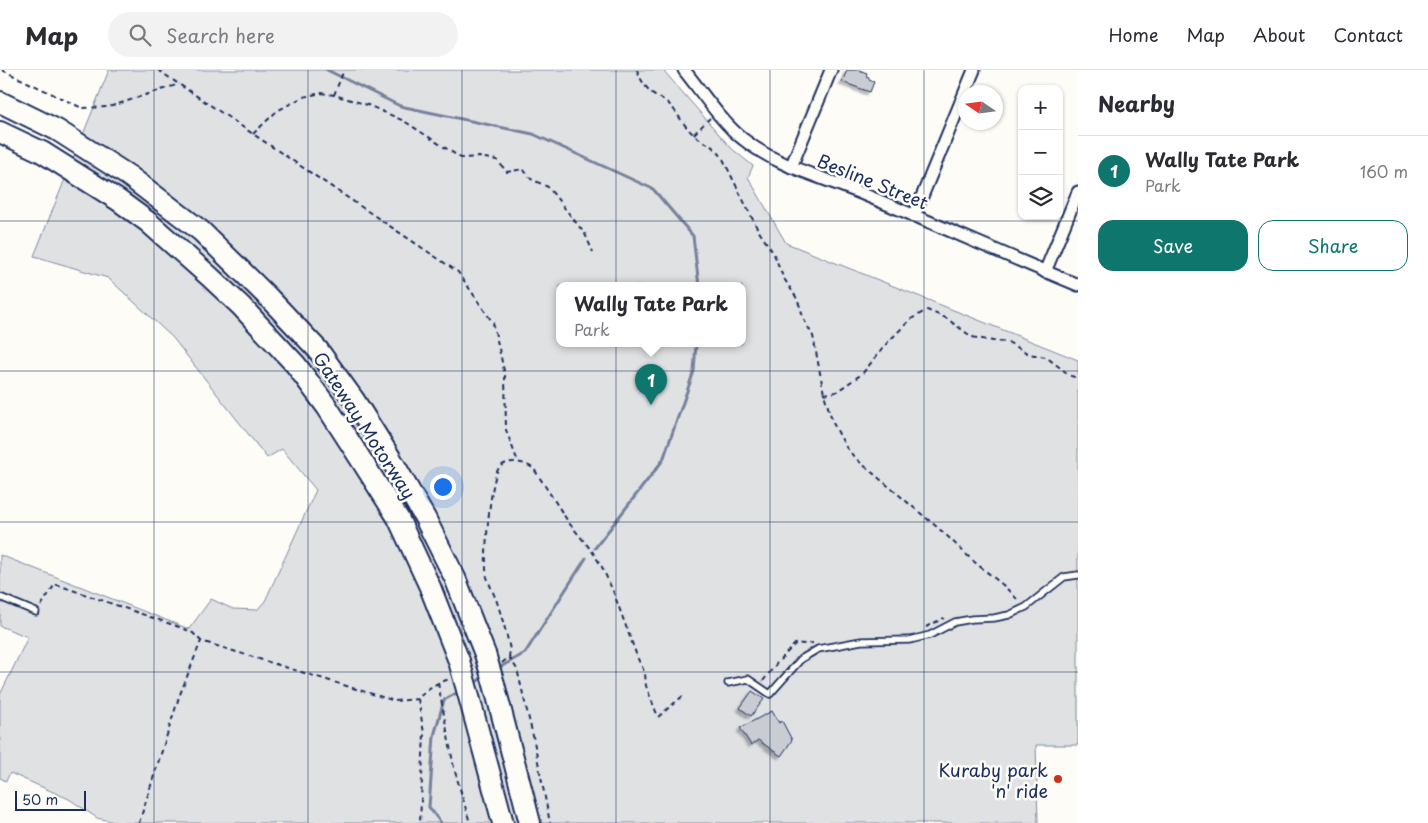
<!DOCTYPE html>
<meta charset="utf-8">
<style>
:root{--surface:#fff;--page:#f2f2f3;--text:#2b2b33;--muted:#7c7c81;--line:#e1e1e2;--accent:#0f766e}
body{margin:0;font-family:"Playpen Sans",sans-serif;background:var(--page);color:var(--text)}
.controls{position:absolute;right:15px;top:15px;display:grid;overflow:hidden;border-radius:10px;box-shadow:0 1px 4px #0004}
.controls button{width:45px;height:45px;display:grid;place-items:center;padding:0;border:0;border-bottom:1px solid var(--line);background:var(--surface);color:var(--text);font:25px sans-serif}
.compass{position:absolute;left:958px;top:15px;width:45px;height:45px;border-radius:50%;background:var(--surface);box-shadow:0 1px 4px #0004;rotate:283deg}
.scale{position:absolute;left:15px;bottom:12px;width:71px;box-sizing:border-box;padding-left:5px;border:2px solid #1b2f5e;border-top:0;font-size:14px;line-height:18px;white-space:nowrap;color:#1b2f5e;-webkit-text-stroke:4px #fdfcf7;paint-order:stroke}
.you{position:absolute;left:442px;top:416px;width:18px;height:18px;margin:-12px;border:4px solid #fff;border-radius:50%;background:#1a73e8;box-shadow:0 0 0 8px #1a73e833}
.badge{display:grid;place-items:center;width:32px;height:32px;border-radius:50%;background:var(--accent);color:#fff;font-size:16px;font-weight:700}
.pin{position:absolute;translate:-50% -41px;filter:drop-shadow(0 1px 2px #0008)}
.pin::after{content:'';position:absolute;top:26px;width:18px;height:15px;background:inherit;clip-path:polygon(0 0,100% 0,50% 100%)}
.popup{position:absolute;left:556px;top:212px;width:190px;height:65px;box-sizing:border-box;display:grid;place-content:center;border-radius:10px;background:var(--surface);filter:drop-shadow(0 1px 4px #0005);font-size:16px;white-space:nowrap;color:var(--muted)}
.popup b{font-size:19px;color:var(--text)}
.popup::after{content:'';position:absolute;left:50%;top:100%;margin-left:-10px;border:10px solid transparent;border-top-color:var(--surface)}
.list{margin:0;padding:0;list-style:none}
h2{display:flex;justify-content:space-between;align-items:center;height:65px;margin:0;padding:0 20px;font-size:21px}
h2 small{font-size:16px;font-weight:400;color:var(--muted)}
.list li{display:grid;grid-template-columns:32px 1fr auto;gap:15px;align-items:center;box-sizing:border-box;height:70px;padding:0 20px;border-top:1px solid var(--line)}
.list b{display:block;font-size:19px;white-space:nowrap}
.list p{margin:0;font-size:16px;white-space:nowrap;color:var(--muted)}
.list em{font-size:16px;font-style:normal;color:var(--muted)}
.actions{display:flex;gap:10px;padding:15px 20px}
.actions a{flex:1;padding:11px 0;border:1px solid var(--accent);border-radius:15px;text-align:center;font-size:18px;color:var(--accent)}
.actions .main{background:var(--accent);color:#fff}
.icon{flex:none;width:28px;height:28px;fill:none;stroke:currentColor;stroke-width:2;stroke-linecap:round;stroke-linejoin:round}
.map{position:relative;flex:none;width:1078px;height:753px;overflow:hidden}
header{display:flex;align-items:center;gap:30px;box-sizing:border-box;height:70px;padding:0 25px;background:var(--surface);border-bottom:1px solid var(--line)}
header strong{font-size:24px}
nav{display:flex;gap:28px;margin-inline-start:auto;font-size:18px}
.search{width:350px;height:45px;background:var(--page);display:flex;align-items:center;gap:12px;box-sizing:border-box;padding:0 18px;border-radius:28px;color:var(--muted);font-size:19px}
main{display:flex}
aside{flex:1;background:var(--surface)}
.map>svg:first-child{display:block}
</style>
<header>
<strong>Map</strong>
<div class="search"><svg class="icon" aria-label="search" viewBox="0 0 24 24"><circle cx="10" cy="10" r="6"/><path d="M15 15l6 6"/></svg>Search here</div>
<nav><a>Home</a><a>Map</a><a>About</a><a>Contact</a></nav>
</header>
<main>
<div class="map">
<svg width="1078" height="753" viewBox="0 0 1078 753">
<defs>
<filter id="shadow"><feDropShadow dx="-3" dy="3" stdDeviation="1" flood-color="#0004"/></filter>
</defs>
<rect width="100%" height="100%" fill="#fdfcf7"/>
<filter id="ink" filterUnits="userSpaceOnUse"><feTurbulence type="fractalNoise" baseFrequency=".02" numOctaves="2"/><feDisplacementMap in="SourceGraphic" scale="10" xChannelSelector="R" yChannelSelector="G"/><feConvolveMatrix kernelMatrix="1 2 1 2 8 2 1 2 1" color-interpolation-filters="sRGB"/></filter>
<g filter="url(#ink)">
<!-- green -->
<path fill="#e0e1e3" stroke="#7e88a0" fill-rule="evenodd" d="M 109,0 L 663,0 L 731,78 L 753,96 L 748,107 L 786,173 L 1078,290 L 1078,675 L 1036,675 L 1038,753 L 119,753 L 97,748 L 69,729 L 10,703 L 6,711 L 0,708 L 0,625 L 28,567 L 0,556 L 0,485 L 189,559 L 211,529 L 233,539 L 257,540 L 265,531 L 316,420 L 282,379 L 267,388 L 173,268 L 108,208 L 34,186 ZM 560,216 L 742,216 L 742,274 L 560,274 Z"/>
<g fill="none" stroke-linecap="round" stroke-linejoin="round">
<!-- stream -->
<g stroke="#76819c" stroke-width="3">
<polyline points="327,0 400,36 533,64 653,119 693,166 699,216"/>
<polyline points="595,478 663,390 694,301 696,274"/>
<polyline points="497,599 525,583 586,488"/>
<polyline points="474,613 486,606"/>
<polyline points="441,753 429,737 434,666 444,630 460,621"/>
</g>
</g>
<!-- building -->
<g fill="#c9ccd3" stroke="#1b2f5e" filter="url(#shadow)">
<polygon points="847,0 859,0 867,3 866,6 869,7 869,10 874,12 870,22 842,12"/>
<polygon points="752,621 764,629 751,646 740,638"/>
<polygon points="772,641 779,653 782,651 792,670 781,686 758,670 751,675 740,658"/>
</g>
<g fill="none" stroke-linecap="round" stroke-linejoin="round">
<defs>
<g id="lane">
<polyline points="0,527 36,542"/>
<polyline points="728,613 748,609 770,624 801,589 818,579 861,571 910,570 930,565 955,552 972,549 994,548 1009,545 1026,537 1064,507 1078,505"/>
</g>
<g id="street">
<path d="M 684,0 C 701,21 722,53 743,69 C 775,95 816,105 853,120 C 929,151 1003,184 1078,215"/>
<polyline points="791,97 831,0"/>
<polyline points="914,146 974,0"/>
<polyline points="1045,202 1078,122"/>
</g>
<g id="highway">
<polyline points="0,32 57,60 129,106 201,161 268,227 318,280 354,330 391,389 425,448 455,508 485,584"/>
<polyline points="0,62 42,82 118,130 148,152 209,206 241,236 296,295 327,337 358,385 398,448 430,517 459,591"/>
<polyline points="494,614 530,753"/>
<polyline points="468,623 503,753"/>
</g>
</defs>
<!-- lane casing -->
<use href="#lane" stroke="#1b2f5e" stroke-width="9"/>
<!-- street casing -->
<use href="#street" stroke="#1b2f5e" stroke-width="15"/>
<!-- highway casing -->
<use href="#highway" stroke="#1b2f5e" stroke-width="24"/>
<!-- path -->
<g stroke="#1b2f5e" stroke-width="2" stroke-dasharray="5 4" stroke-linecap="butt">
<polyline points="2,0 82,38 109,37 179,14"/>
<polyline points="158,0 458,202 493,253 505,305 506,360 518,392"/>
<path d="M 637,0 C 640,9 645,17 652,23 C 657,27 664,29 669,34 C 679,44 684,58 697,67 C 708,75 713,75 722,87 L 758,160 L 774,184 L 783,207 L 796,227 L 801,239 L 803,248 L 813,266 L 824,324 L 833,353 L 846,377 L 855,388 L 944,463 L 972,490 L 1003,515 L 1019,531"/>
<polyline points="334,25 344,0"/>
<polyline points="253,64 277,41 303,27 321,23 334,25 368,35 404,51 461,88 479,87 497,90 507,102 523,99 531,109 548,117 585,164 593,182"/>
<polyline points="694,64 710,48"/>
<polyline points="824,324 836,322 862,304 888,272 911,249 927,240 946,248 972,267 993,271 1008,272 1029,284 1046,287 1071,306 1078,308"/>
<path d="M 41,536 L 55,514 L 182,558 L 193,563 L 201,571 L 395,631 L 418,629 C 427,618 436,613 450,609"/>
<polyline points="926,557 944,548"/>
<polyline points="509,587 517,599 533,666 550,753"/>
<path d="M 502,593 L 509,587 L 510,580 C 507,564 502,548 497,532 C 494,524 490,516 487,507 C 483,493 490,409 499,398 C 508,388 525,392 534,399 L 569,453 L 592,481 L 602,497 L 613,521 L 638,589 L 645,603 L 646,616 L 658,647 L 685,624"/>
<polyline points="763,611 777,593 796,573 803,574 813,573"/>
<polyline points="438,613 454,698 470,753"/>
<polyline points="418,629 424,663 420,753"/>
<polyline points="139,753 179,627 201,571"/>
</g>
<!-- lane -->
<use href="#lane" stroke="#fdfcf7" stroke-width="5.5"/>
<!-- street -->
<use href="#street" stroke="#fdfcf7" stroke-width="11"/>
<!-- highway -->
<use href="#highway" stroke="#fdfcf7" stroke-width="20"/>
<defs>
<g id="highway-bridge">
<polyline points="485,584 494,614"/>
<polyline points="459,591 468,623"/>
</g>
</defs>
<!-- highway-bridge casing -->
<use href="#highway-bridge" stroke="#1b2f5e" stroke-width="24" stroke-linecap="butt"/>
<!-- highway-bridge -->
<use href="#highway-bridge" stroke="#fdfcf7" stroke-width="20"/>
</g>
</g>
<!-- grid -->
<path fill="none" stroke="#1b2f5e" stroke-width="1" stroke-opacity="0.55" d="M 154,0 L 154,753M 308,0 L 308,753M 462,0 L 462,753M 616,0 L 616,753M 770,0 L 770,753M 924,0 L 924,753M 0,151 L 1078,151M 0,301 L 1078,301M 0,452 L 1078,452M 0,602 L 1078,602"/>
<!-- markers -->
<circle fill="#c8321e" stroke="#fdfcf7" stroke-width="2" cx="1058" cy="709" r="5"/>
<g text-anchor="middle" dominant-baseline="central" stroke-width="5" stroke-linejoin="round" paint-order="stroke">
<!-- street labels -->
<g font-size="18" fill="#1b2f5e" stroke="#fdfcf7">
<text transform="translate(873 111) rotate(22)">Besline Street</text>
<text transform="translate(365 355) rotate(57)">Gateway Motorway</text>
</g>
<!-- poi labels -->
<g font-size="18" fill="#1b2f5e" stroke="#fdfcf7" text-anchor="end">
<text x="1048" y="699">Kuraby park<tspan x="1048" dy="21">'n' ride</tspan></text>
</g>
</g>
</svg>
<div class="controls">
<button>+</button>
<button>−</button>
<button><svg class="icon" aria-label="layers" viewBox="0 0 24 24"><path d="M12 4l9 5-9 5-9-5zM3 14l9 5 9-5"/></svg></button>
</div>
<svg class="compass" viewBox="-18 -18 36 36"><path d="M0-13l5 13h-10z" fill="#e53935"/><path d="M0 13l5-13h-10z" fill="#7c7c81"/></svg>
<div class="scale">50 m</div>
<div class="you"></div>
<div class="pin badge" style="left:651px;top:335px">1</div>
<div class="popup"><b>Wally Tate Park</b>Park</div>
</div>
<aside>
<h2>Nearby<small></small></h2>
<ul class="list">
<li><span class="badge">1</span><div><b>Wally Tate Park</b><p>Park</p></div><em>160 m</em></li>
</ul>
<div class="actions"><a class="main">Save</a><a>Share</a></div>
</aside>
</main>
